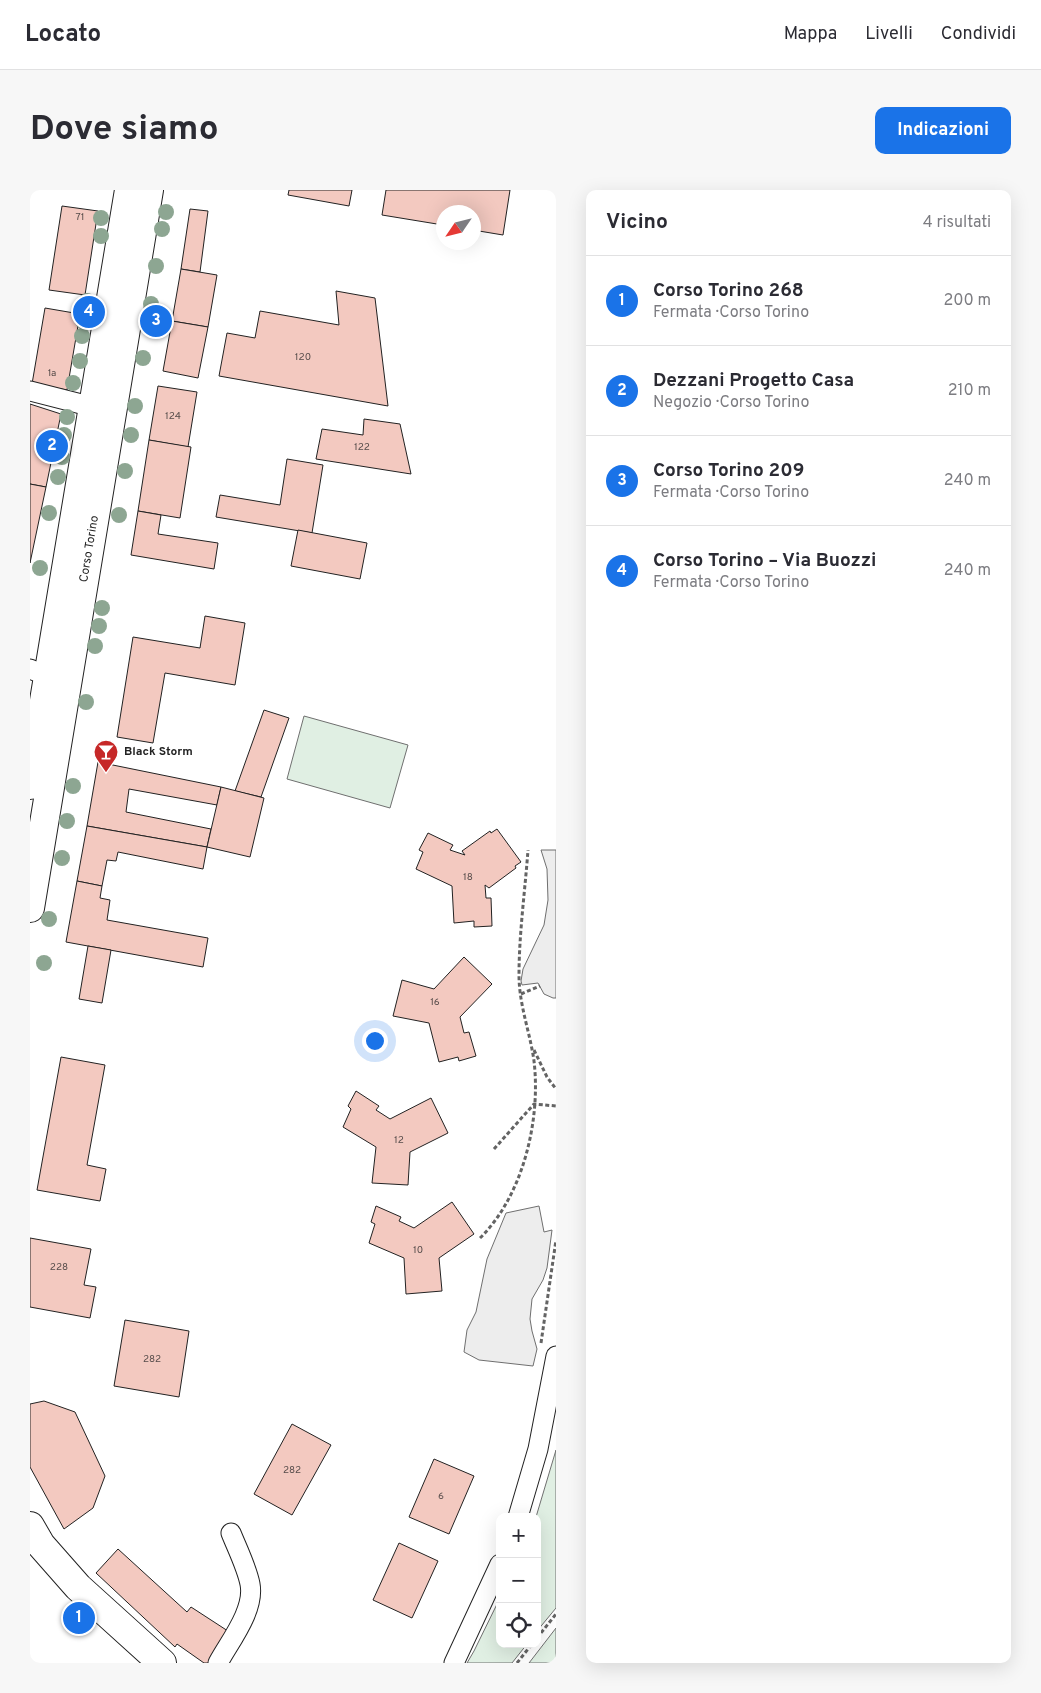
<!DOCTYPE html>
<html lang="it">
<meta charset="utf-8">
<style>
:root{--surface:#fff;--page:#f7f7f7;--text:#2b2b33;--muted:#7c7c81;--line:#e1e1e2;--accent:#1a73e8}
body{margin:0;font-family:Overpass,sans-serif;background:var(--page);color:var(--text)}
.controls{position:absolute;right:15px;bottom:15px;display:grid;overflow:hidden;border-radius:10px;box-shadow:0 5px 20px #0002}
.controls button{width:45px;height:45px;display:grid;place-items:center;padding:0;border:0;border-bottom:1px solid var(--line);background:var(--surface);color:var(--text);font:25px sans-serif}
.compass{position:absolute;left:406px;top:15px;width:45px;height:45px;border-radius:50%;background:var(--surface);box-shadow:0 5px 20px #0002;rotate:235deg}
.you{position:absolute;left:344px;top:850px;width:18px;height:18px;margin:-12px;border:4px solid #fff;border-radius:50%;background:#1a73e8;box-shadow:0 0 0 8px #1a73e833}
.badge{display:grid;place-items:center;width:32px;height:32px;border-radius:50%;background:var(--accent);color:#fff;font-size:16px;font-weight:700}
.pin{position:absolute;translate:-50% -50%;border:2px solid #fff;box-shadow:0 1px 5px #0006}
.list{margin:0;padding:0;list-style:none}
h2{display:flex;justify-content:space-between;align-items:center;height:65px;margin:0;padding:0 20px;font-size:21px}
h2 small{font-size:16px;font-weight:400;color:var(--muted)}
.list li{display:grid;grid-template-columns:32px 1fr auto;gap:15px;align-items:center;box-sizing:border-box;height:90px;padding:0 20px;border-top:1px solid var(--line)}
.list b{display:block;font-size:19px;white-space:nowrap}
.list p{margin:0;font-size:16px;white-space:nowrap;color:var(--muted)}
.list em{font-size:16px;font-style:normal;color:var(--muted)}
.icon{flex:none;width:28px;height:28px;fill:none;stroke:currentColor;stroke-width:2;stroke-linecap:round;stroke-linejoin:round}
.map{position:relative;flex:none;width:526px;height:1473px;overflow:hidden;border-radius:10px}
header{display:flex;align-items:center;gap:30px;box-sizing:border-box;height:70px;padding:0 25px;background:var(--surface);border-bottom:1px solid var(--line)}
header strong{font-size:24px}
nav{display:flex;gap:28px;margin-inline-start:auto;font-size:18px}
.intro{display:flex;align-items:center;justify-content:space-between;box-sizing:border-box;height:120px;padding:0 30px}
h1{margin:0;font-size:35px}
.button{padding:12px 22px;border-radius:10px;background:var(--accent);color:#fff;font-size:18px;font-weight:700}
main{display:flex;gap:30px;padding:0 30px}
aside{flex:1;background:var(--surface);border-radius:10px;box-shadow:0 5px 20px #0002}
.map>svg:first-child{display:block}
</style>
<header>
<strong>Locato</strong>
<nav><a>Mappa</a><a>Livelli</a><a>Condividi</a></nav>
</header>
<div class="intro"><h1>Dove siamo</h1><a class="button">Indicazioni</a></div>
<main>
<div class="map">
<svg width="526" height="1473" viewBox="0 0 526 1473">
<rect width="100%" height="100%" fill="#fff"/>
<!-- green -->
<g fill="#e0efe3" stroke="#6f6f6f">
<polygon points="274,526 378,555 360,618 257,589"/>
<polygon points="526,1260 526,1418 507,1441 506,1327"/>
<polygon points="470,1408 470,1454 497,1454 482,1473 437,1473 444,1461"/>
<polygon points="526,1438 526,1473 499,1473"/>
</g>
<!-- parking -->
<g fill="#ededed" stroke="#6f6f6f">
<polygon points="511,660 526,660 526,808 523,808 514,804 508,793 492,795 491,791 493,779 514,735 518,710 517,679"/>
<polygon points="509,1016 514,1042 522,1040 517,1078 513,1090 502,1109 500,1129 502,1141 507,1159 503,1176 449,1170 434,1162 437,1140 446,1122 457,1069 476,1023"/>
</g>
<!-- building -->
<g fill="#f3c9c0" stroke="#222">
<polygon points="259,0 322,0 319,16 258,5"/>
<polygon points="356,0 480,0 473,45 443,40 443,22 413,22 413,35 352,25"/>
<polygon points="32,16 68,21 55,105 19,100"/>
<polygon points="160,19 178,21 170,82 151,79"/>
<polygon points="151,79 187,85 178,137 142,131"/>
<polygon points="306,101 345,108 358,216 189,186 197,143 225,148 230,121 309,135"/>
<polygon points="15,118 50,124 37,200 2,194"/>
<polygon points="142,131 178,137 168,188 133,181"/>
<polygon points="128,196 167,202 158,257 119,250"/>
<polygon points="0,214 31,224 16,297 0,294"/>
<polygon points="334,229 370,234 381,284 286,269 292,239 333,245"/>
<polygon points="119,250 161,257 150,328 108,321"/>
<polygon points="257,269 293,275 282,343 186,327 190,305 250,315"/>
<polygon points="0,294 16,297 0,373"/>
<polygon points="108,321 131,325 128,344 188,353 184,379 101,365"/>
<polygon points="268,340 337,353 330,389 261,376"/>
<polygon points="175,426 215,433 205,495 135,483 123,553 87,547 103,447 170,458"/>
<polygon points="234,520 259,528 231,607 205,601"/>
<polygon points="68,572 191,597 187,615 99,599 96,622 181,639 177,657 57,636"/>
<polygon points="191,597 234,608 220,667 177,657"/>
<polygon points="57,636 177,657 173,679 88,662 86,671 77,670 72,696 47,691"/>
<polygon points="467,639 491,672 485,676 486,678 459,698 455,695 456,708 461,708 462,736 444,737 444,731 424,733 422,696 386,679 393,662 389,660 398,643 423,655 420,660 435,665 432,661 460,641 461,643"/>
<polygon points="47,691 72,696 70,708 80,710 77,730 178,748 173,777 36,752"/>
<polygon points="58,756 81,760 72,813 49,809"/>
<polygon points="434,767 462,794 430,827 434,843 439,842 446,866 429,871 428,867 409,872 399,833 363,826 372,790 404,799"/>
<polygon points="31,867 75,875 57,975 76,979 70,1011 7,1000"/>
<polygon points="326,901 349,916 346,920 360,929 401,908 418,943 380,962 378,995 342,993 346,957 313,937 321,919 318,916"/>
<polygon points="422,1012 444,1044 409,1068 412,1101 376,1104 374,1068 339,1053 345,1034 341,1032 346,1016 371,1027 369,1031 384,1038"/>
<polygon points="0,1048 61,1059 54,1095 66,1097 60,1128 0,1117"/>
<polygon points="95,1130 159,1141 149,1207 84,1196"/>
<polygon points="14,1211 45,1222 75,1286 63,1318 34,1339 0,1277 0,1214"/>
<polygon points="262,1234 301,1255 262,1325 224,1304"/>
<polygon points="404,1269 444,1286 419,1344 379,1327"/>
<polygon points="369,1353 408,1371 382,1428 343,1410"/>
<polygon points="88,1359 157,1422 161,1417 201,1443 187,1473 174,1473 147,1454 145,1457 66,1383"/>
</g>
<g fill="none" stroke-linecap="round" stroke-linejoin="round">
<defs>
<g id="street">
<polyline points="0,201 63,217"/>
<polyline points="0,479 18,486"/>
<polyline points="488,1327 508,1259 526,1166"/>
<path d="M 188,1473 C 200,1451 225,1420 220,1394 C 217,1378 207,1358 201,1343"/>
<polyline points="424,1473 470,1374"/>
</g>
<g id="primary">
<polyline points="0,595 99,0"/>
<path id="s1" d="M 0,718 L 119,0"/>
<polyline points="0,1336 11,1355 48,1397 132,1473"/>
</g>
</defs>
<!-- street casing -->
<use href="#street" stroke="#222" stroke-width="21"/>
<!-- primary casing -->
<use href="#primary" stroke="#222" stroke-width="30"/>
<!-- path -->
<g stroke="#646464" stroke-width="3" stroke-dasharray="4 2.5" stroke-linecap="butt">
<polyline points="491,804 510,796"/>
<polyline points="504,860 517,887 526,899"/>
<polyline points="464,959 504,914 526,916"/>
<path d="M 450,1048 C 493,1006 511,930 504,871 C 500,842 489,815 489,785 C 489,744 495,701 498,660"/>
<polyline points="511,1153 526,1050"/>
<polyline points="507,1448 526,1424"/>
<polyline points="487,1473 502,1454"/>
</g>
<!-- street -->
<use href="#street" stroke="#fff" stroke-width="19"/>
<!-- primary -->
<use href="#primary" stroke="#fff" stroke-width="28"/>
</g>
<!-- trees -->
<g fill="#8da692">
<circle cx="136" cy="22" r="8"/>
<circle cx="71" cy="28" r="8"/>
<circle cx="132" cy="39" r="8"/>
<circle cx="71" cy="46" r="8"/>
<circle cx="126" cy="76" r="8"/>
<circle cx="57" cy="111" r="8"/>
<circle cx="121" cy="114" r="8"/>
<circle cx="53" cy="131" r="8"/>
<circle cx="118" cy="135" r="8"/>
<circle cx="52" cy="146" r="8"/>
<circle cx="113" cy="168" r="8"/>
<circle cx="50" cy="171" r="8"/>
<circle cx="43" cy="193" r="8"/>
<circle cx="105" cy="216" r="8"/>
<circle cx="37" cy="227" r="8"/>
<circle cx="34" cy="245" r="8"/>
<circle cx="101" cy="245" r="8"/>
<circle cx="32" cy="267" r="8"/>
<circle cx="95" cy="281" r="8"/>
<circle cx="28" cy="287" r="8"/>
<circle cx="19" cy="323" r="8"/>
<circle cx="89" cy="325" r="8"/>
<circle cx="10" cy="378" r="8"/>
<circle cx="72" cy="418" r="8"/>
<circle cx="69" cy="436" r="8"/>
<circle cx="65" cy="456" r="8"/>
<circle cx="56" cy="512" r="8"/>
<circle cx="43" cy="596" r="8"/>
<circle cx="37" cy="631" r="8"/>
<circle cx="32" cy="668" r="8"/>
<circle cx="19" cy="729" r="8"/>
<circle cx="14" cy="773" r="8"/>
</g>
<!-- icons -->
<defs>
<symbol id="bar-pin" viewBox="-11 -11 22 30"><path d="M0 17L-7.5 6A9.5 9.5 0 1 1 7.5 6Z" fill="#c62828" stroke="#fff"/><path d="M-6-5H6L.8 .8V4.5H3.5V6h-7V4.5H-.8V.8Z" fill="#fff"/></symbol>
</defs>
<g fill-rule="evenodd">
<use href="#bar-pin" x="62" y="548" width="28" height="38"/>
</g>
<g text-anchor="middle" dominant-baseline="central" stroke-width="4" stroke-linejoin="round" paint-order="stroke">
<!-- number labels -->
<g font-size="10" fill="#564c4a">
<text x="50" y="27">71</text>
<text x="273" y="167">120</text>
<text x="22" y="183">1a</text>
<text x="143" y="226">124</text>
<text x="332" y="257">122</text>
<text x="438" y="687">18</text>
<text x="405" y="812">16</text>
<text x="369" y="950">12</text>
<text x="388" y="1060">10</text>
<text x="29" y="1077">228</text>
<text x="122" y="1169">282</text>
<text x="262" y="1280">282</text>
<text x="411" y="1306">6</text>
</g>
<!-- street labels -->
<g font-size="12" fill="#222" stroke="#fff">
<text stroke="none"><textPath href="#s1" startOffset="364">Corso Torino</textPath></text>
</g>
<!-- poi labels -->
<g font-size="12" font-weight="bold" fill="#222" stroke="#fff" text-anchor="start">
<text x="94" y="562">Black Storm</text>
</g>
</g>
</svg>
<div class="controls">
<button>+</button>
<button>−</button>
<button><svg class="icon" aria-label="locate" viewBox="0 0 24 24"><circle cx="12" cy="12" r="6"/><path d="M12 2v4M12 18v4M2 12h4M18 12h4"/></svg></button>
</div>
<svg class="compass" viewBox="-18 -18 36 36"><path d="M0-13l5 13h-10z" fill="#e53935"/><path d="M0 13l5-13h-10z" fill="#7c7c81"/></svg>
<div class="you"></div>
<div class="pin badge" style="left:49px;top:1428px">1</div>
<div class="pin badge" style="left:22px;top:256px">2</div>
<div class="pin badge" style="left:126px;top:131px">3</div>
<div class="pin badge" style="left:59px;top:122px">4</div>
</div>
<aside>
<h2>Vicino<small>4 risultati</small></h2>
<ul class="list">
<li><span class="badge">1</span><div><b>Corso Torino 268</b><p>Fermata · Corso Torino</p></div><em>200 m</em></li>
<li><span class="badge">2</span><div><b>Dezzani Progetto Casa</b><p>Negozio · Corso Torino</p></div><em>210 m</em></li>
<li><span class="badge">3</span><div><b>Corso Torino 209</b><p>Fermata · Corso Torino</p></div><em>240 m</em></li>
<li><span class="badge">4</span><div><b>Corso Torino – Via Buozzi</b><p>Fermata · Corso Torino</p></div><em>240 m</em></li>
</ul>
</aside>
</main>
